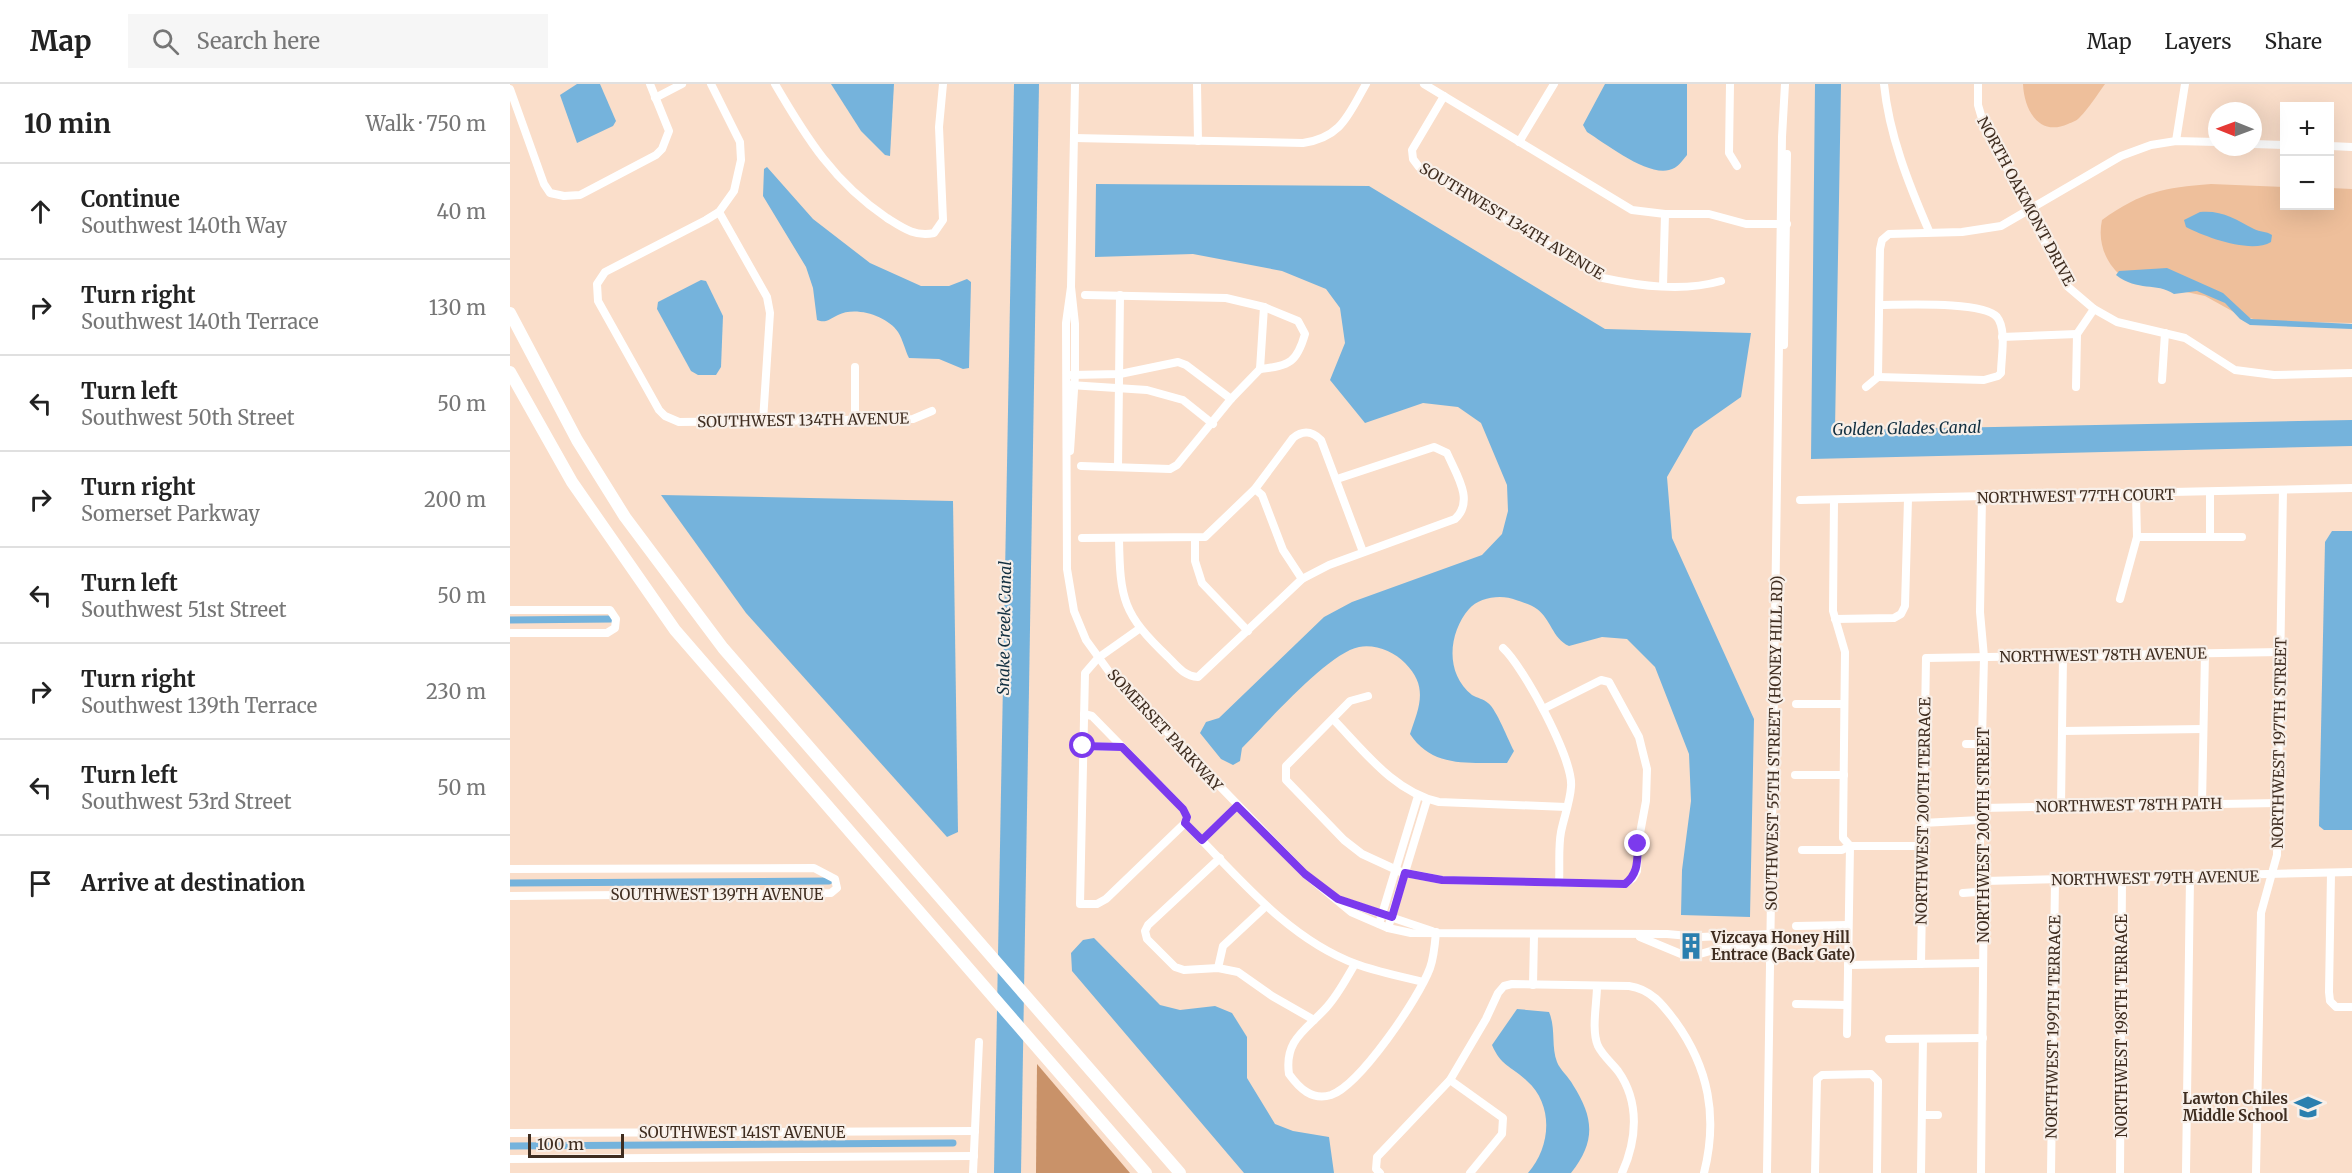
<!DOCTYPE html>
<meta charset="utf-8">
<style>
:root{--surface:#fff;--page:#f6f6f6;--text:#222;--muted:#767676;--line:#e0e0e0}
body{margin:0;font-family:Merriweather,serif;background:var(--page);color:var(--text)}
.controls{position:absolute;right:18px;top:18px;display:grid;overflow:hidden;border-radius:0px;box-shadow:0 6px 24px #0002}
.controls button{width:54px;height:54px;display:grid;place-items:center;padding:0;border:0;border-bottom:2px solid var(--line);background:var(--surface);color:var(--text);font:30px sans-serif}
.compass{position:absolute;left:1698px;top:18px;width:54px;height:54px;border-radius:50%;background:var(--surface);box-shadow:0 6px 24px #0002;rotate:271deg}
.scale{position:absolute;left:18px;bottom:15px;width:96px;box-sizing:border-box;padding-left:6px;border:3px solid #3f2d20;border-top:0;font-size:16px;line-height:21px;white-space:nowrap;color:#3f2d20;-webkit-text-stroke:4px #f8efe8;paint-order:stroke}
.stop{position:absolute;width:18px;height:18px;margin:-14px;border:4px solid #7c3aed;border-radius:50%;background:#fff}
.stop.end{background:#7c3aed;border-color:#fff;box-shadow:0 2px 6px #0008}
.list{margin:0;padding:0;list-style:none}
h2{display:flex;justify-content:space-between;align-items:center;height:78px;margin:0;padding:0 24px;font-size:26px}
h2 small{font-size:20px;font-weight:400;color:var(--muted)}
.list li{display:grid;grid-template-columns:39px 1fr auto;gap:18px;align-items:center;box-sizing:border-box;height:96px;padding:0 24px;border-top:2px solid var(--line)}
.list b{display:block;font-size:22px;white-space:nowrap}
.list p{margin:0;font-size:20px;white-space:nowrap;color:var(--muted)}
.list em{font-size:20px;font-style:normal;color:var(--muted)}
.icon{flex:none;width:33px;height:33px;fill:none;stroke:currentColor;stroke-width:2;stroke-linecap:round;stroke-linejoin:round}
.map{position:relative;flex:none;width:1842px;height:1089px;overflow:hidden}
header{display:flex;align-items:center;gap:36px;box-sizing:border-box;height:84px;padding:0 30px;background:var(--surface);border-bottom:2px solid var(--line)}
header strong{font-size:28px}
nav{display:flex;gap:33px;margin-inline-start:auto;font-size:21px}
.search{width:420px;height:54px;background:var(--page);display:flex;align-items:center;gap:15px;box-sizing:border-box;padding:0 21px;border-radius:0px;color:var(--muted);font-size:22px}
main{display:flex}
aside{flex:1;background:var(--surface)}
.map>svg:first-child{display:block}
</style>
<header>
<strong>Map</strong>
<div class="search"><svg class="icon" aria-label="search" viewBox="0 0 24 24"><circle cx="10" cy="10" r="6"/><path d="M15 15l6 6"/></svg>Search here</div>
<nav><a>Map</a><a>Layers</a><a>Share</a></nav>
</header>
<main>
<aside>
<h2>10 min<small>Walk · 750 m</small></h2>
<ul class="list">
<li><svg class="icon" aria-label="ahead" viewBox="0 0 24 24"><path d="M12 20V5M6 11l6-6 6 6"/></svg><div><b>Continue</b><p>Southwest 140th Way</p></div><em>40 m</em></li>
<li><svg class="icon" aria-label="right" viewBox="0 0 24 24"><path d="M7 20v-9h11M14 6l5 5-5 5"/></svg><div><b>Turn right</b><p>Southwest 140th Terrace</p></div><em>130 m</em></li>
<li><svg class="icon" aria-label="left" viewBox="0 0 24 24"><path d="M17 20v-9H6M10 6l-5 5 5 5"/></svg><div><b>Turn left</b><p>Southwest 50th Street</p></div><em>50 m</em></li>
<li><svg class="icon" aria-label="right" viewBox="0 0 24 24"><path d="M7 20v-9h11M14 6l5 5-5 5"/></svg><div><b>Turn right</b><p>Somerset Parkway</p></div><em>200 m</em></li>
<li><svg class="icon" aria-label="left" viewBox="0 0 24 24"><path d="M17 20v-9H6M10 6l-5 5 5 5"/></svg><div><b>Turn left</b><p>Southwest 51st Street</p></div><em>50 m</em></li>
<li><svg class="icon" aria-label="right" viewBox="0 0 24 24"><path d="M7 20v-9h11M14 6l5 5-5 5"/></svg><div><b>Turn right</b><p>Southwest 139th Terrace</p></div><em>230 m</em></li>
<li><svg class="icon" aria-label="left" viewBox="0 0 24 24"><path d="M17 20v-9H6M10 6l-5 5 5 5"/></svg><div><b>Turn left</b><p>Southwest 53rd Street</p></div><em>50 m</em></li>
<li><svg class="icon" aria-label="arrive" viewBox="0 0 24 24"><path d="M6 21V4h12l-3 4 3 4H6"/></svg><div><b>Arrive at destination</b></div></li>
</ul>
</aside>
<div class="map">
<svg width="1842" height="1089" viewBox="0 0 1842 1089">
<rect width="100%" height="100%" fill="#fadeca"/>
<!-- green -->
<g fill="#eebf9b">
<path d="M 1513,0 L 1595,0 C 1587,11 1579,24 1570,33 C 1567,37 1562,38 1558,40 C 1529,53 1514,26 1513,0 Z"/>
<path d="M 1701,100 L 1774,103 L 1774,122 L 1820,122 L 1820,104 L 1842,105 L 1842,239 L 1752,237 L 1731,232 L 1695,212 L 1615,195 C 1596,181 1587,159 1592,136 C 1633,107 1653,104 1701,100 Z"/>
</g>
<!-- forest -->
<polygon fill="#c99269" points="527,980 620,1089 526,1089"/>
<!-- water -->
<g fill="#75b3dc">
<polygon points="67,0 90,0 106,37 103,42 67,59 50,11"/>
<polygon points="321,0 384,0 380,72 375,71 351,47"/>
<polygon points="504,0 529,0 511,1089 484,1089"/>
<path d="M 1095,0 L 1177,0 L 1177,71 C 1172,77 1168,84 1159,86 C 1137,92 1096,60 1077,48 L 1073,41 Z"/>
<polygon points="1305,0 1331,0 1325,346 1842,336 1842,362 1301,375"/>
<path d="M 257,83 L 303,135 L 360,179 L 411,202 L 439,202 L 457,195 L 461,198 L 459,284 L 453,285 L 429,275 L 399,274 C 395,266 393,256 388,248 C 377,232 346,222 328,231 C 321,234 316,240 307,236 L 303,204 L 296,183 L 253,112 L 254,85 Z"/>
<path d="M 586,100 L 859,102 L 1095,245 L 1241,249 L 1231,313 L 1184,346 L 1157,393 L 1162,454 L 1244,635 L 1240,833 L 1171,831 L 1172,786 L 1181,717 L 1179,670 L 1145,583 L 1117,555 L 1092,553 L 1059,562 C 1042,554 1041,535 1027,525 C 1022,521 1012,518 1006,516 C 992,510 969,513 959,525 C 939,548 934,589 962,611 C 967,614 974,615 978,619 C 987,626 998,656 1004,667 L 997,679 C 960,678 923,685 900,650 C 909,623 919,603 895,579 C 884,568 866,560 849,563 C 818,569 757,639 732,664 L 730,677 L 723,681 L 711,675 L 690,649 L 696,638 L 709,634 L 814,533 L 842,518 L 972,471 L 992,450 L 998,427 L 997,401 L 971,339 L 948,323 L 913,319 L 855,339 L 820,296 L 835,259 L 830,224 L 816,205 L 772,187 L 683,170 L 585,173 Z"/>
<path d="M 1690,128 C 1712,126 1725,135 1744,145 C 1750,148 1756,147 1762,151 L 1761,158 C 1741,170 1695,153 1676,143 L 1674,136 Z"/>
<path d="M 1657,184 L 1713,209 L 1741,235 L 1842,240 L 1842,245 L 1740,241 L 1730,235 L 1715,219 L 1687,207 L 1664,210 C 1646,198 1628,208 1606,191 L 1609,187 Z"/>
<polygon points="191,196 196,197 213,232 211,283 206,291 188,291 181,287 147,225 148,218"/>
<polygon points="151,411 443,417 448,748 437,753 236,529"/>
<polygon points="1822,447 1842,447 1842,746 1814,746 1809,742 1815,458"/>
<polygon points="584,854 650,921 670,926 705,922 722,929 737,953 737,994 765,1040 783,1047 819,1053 824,1089 734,1089 562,887 561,869 573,856"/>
<path d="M 1007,925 L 1039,928 C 1046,944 1041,962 1047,978 C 1050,986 1059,993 1063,1001 C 1084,1034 1086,1057 1061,1089 L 1018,1089 C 1041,1063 1044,1021 1017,997 C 1001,982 991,982 982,961 Z"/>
</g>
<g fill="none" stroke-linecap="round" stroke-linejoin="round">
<!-- canal -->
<g stroke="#75b3dc" stroke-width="7">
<polyline points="0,536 102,535"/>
<polyline points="0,799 319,797"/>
<polyline points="0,1062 443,1059"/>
</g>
<!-- minor -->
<g stroke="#fff" stroke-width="8">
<polyline points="201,0 230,58 231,76 224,107 209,128 196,136 95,188 87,200 88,217 149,326 155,332 169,338 403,335 422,327"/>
<path d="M 265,0 C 297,55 324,98 377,134 C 393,144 405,153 424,149 L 433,136 L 429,43 L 433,0"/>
<polyline points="687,0 688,57"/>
<polyline points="914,0 1122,126 1155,130 1199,130 1236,140 1277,140"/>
<polyline points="1220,0 1219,69 1227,82"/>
<path d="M 1374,0 C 1379,51 1399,101 1419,147"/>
<polyline points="1468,0 1468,21 1473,38 1557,202 1584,225 1607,238 1675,254 1725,286 1764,291 1842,289"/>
<polyline points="0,5 34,100 40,109 54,112 70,111 146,71 152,65 159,47 140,0"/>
<path d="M 934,12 L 902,66 L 903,75 L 909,83 L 1093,194 C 1130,202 1173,208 1211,197"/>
<polyline points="145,14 172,0"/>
<path d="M 564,54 L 793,59 C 832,53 838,31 856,0"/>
<polyline points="1666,57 1675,0"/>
<polyline points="1009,58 1044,0"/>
<polyline points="1743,60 1774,61"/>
<polyline points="1820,62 1842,63"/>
<polyline points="209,128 257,213 260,229 253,337"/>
<polyline points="1153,202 1155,130"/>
<polyline points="561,203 556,239 557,485 564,527 576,556 600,589 795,790 841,828 878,844 901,849 1157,850 1190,853 1262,850"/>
<path d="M 575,211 L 716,214 L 754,223 L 788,237 L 795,250 C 787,278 780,282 750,285"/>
<polyline points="1492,253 1567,250"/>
<polyline points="1274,261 1277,70"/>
<polyline points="750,285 754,223"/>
<polyline points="561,291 610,290 668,278 676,281 721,315"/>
<path d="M 1368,293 L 1474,296 L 1488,292 L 1491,289 C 1491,274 1497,245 1487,233 C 1473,217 1393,221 1371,221"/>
<polyline points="1652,296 1655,249"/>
<polyline points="560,301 637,306 673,316 703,340"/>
<polyline points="1356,303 1368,293 1370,165 1372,156 1379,150 1452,148 1491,142 1611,72 1641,61 1666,57 1707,58"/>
<polyline points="1566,303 1567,250 1584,225"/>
<polyline points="345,336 345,283"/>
<polyline points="560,367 565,291 565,240 561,203 565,0"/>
<polyline points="571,382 660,385 667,381 721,315 750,285"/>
<polyline points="608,383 610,211"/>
<polyline points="745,405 752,411 773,466 792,495"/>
<polyline points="1290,416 1842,404"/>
<polyline points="1324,416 1323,527 1335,568 1333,754 1340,762 1337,950"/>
<polyline points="1627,453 1732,453"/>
<polyline points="1700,453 1700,409"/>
<path d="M 572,454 L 695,453 L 745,405 L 783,354 C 793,346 802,347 811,356 L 853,468"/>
<path d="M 609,454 C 610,516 613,530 658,573 C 667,582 674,592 688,593 L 792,495 L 819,481 L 945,435 C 965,417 946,390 937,369 L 924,363 L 827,395"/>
<polyline points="685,455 685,477 692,499 738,547"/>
<polyline points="1610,515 1627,453 1626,410"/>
<polyline points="0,526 100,526 106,535 105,544 97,549 0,549"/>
<polyline points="1325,535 1384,534 1391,530 1395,522 1398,415"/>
<polyline points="629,545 588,574 575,589 570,820 587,820 596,815 675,739"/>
<path d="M 993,564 C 1013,582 1064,676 1061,703 C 1060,718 1054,733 1051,748 C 1048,764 1050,782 1049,799"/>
<polyline points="858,612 840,617 776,682 776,696 834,756 852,770 891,788 932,796 1115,800 1123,794 1127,787 1128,760 1136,717 1137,685 1129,653 1099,598 1091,596 1033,625"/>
<polyline points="1286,620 1334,620"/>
<path d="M 574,630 L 582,632 L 673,725 L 677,733 L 675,739 C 726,790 776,854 846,880 C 867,888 891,892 913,898"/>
<path d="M 823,635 C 854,667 884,708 929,718 L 1056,723"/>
<polyline points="1552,647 1693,645"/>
<polyline points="1456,660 1472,660"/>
<polyline points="573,662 612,663"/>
<polyline points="1285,691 1334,691"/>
<polyline points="1692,720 1695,569"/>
<polyline points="1551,723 1553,572"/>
<polyline points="1471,724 1768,719"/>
<polyline points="1412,739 1470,736"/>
<polyline points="692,756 727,722"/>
<polyline points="1292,766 1332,766 1340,762 1413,762"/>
<polyline points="710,774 638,841 635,847 637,855 665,883 674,886 708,884 728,888 762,912 804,936"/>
<polyline points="0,785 304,784 325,795 327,804 321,809 0,812"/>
<polyline points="1821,789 1819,908 1820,917 1826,923 1842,923"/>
<polyline points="1453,809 1467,808 1474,797 1842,788"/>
<polyline points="830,816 922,847"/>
<polyline points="869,840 908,712"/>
<polyline points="1286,842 1338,841"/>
<polyline points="878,844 917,716"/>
<polyline points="1130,853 1171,870 1190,870 1218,862 1261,862"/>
<path d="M 845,880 C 836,895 828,911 816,924 C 796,946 774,956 779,990 C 789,1004 802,1017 821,1011 C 850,1001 909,914 920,884 C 924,873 925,860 926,848"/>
<polyline points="1411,880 1416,574 1771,568"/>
<polyline points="1338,881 1473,879"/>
<polyline points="708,884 713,862 756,822"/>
<polyline points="1023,901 1024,851"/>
<path d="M 1087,902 C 1087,919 1081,946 1088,962 C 1093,972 1102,979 1108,987 C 1130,1018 1127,1056 1112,1089"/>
<polyline points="1286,920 1337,921"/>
<polyline points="1379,955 1473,954"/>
<polyline points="940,996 993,1034 992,1050 960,1089"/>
<polyline points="1413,1031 1428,1031"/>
<polyline points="0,1049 465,1047"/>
<polyline points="0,1075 464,1072"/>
<polyline points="463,1089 469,958"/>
<path d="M 870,1089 L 866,1085 L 867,1073 L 940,996 L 976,935 L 988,909 L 994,902 L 1002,900 L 1119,902 C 1141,905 1153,921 1165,937 C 1199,984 1208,1033 1194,1089"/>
<polyline points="1257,1089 1272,53 1275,0"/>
<polyline points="1305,1089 1307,995 1312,991 1361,990 1368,997 1367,1089"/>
<polyline points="1411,1089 1413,955"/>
<polyline points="1471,1089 1474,797 1470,778 1470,736 1474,573 1470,528 1472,413"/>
<polyline points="1541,1089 1545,796"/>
<polyline points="1610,1089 1612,795"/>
<polyline points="1676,1089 1680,793"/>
<polyline points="1746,1089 1751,829 1767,771 1773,406"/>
</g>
<!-- highway -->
<g stroke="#fff" stroke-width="12">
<polyline points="0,229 67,356 115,433 213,564 670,1089"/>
<polyline points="0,288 62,398 165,546 636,1089"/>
</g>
</g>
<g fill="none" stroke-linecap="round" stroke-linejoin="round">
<!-- route -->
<path stroke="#7c3aed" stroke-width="8" d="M 573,662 L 612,663 L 673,725 L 677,733 L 675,739 L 692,756 L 727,722 L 795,790 L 828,815 L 882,833 L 895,789 L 932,796 L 1115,800 C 1129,789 1127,776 1128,760"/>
</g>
<!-- icons -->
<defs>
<symbol id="building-bare" viewBox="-9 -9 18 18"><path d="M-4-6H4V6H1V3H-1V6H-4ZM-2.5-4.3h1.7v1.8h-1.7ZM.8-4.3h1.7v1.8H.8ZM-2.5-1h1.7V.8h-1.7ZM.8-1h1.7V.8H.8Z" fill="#2a7faf" stroke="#f8efe8" stroke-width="2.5" paint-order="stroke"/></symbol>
<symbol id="school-bare" viewBox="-9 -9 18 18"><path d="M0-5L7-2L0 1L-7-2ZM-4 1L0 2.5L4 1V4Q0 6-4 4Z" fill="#2a7faf" stroke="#f8efe8" stroke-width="2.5" paint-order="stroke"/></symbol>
</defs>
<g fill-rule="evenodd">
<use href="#building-bare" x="1162" y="843" width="38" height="38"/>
<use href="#school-bare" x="1779" y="1004" width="38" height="38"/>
</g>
<g text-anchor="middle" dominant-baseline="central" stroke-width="4.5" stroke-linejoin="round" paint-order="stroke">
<!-- street labels -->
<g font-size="15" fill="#3f2d20" stroke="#f8efe8">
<text transform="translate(1516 117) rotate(62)">NORTH OAKMONT DRIVE</text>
<text transform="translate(1002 137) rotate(31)">SOUTHWEST 134TH AVENUE</text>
<text transform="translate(293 336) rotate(-1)">SOUTHWEST 134TH AVENUE</text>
<text transform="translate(1566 412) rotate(-1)">NORTHWEST 77TH COURT</text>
<text transform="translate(1593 571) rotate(-1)">NORTHWEST 78TH AVENUE</text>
<text transform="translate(655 646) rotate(47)">SOMERSET PARKWAY</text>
<text transform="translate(1264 659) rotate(-89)">SOUTHWEST 55TH STREET (HONEY HILL RD)</text>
<text transform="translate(1769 659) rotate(-89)">NORTHWEST 197TH STREET</text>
<text transform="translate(1619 721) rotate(-1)">NORTHWEST 78TH PATH</text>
<text transform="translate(1413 727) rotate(-89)">NORTHWEST 200TH TERRACE</text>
<text transform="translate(1473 751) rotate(-90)">NORTHWEST 200TH STREET</text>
<text transform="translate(1645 794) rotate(-1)">NORTHWEST 79TH AVENUE</text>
<text x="207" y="810">SOUTHWEST 139TH AVENUE</text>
<text transform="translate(1611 942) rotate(-90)">NORTHWEST 198TH TERRACE</text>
<text transform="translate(1543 943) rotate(-89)">NORTHWEST 199TH TERRACE</text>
<text x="232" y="1048">SOUTHWEST 141ST AVENUE</text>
</g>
<!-- poi labels -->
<g font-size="15" font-weight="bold" fill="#3f2d20" stroke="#f8efe8" text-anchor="start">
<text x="1201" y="853">Vizcaya Honey Hill<tspan x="1201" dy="17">Entrace (Back Gate)</tspan></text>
<text x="1778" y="1014" text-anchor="end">Lawton Chiles<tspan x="1778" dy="17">Middle School</tspan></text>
</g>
<!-- water labels -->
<g font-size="16" font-style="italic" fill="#133041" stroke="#f8efe8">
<text transform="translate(1397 344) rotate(-1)">Golden Glades Canal</text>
<text transform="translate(494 544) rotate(-89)">Snake Creek Canal</text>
</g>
</g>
</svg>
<div class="controls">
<button>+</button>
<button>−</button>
</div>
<svg class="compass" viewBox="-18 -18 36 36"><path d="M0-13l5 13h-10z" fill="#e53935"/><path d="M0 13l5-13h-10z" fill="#767676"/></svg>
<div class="scale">100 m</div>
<div class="stop" style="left:573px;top:662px"></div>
<div class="stop end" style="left:1128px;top:760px"></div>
</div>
</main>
